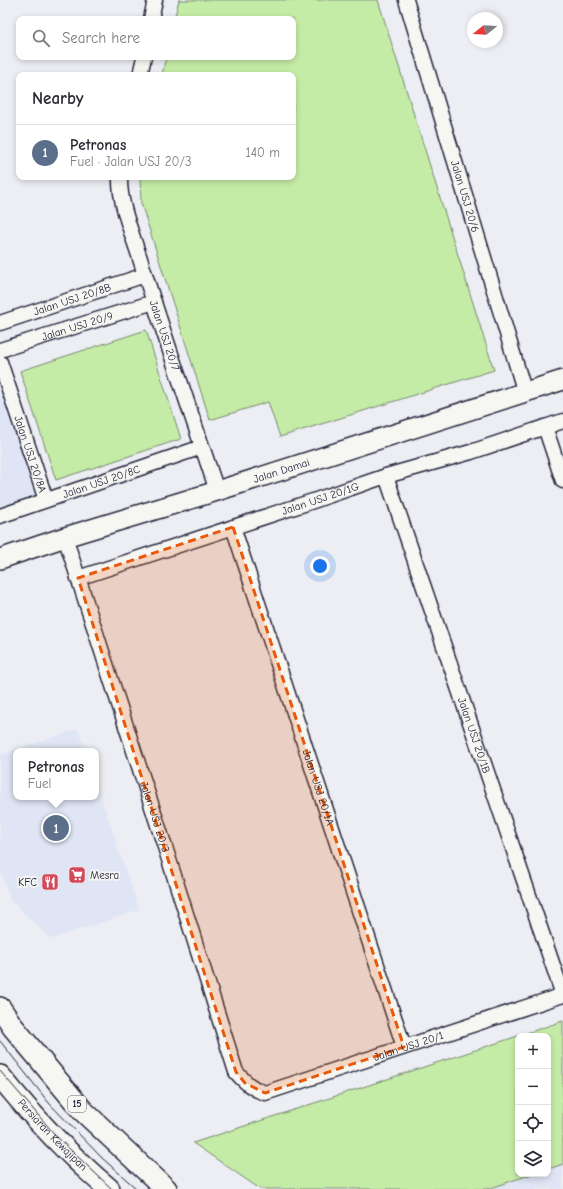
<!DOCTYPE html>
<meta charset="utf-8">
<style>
:root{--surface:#fff;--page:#f2f2f3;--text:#2b2b33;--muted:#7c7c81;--line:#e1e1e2;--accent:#2563eb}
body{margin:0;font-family:"Comic Neue",sans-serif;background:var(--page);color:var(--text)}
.controls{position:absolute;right:12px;bottom:12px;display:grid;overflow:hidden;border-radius:8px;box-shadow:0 2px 6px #0003}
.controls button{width:36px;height:36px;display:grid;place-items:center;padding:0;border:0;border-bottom:1px solid var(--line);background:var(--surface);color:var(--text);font:20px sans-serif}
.compass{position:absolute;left:467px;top:12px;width:36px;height:36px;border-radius:50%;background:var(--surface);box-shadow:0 2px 6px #0003;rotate:252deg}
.you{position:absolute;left:320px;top:566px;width:14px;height:14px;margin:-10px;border:3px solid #fff;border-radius:50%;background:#1a73e8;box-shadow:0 0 0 6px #1a73e833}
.badge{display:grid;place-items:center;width:26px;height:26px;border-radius:50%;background:var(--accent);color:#fff;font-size:13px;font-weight:700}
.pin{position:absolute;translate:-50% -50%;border:2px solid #fff;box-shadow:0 1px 4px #0006}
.popup{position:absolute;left:13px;top:748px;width:86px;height:52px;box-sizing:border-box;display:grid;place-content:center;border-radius:8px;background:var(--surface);filter:drop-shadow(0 1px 3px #0005);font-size:13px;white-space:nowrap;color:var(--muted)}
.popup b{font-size:15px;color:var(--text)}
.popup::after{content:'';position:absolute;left:50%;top:100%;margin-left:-8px;border:8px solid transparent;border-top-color:var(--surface)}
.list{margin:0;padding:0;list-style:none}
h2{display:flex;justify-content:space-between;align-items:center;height:52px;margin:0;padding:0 16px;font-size:17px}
h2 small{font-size:13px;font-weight:400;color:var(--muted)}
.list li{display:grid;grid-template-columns:26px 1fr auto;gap:12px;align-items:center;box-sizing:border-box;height:56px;padding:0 16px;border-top:1px solid var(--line)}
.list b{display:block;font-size:15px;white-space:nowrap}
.list p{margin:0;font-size:13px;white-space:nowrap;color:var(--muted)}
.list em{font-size:13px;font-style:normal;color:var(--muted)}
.icon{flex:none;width:22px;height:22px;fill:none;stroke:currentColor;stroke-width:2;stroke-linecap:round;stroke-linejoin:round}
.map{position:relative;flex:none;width:563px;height:1189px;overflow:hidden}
.search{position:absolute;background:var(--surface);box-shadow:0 2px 6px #0003;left:16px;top:16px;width:280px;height:44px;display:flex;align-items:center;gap:10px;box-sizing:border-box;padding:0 14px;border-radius:8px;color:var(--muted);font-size:15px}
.panel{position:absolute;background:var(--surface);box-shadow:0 2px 6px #0003;left:16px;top:72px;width:280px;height:108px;border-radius:8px}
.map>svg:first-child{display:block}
</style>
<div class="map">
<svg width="563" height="1189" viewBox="0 0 563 1189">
<rect width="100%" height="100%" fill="#eceef3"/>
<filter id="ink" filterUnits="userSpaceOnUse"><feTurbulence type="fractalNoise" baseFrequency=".025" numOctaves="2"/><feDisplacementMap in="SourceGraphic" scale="8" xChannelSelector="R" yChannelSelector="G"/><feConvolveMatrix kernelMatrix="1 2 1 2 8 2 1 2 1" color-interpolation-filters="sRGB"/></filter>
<g filter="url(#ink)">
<!-- built -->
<g fill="#dfe5f4">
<polygon points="0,362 46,500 0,516"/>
<polygon points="78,729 86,751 16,751 16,797 96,797 96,782 139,910 51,939 10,900 0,869 0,755"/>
<polygon points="563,1164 563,1189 488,1189 532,1174 548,1174 548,1169"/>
</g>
<!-- green -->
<g fill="#c5eca6" stroke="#748770">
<polygon points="179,0 378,0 494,370 280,437 268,402 210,420 141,203 140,177 293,177 293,75 162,75 166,57 293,57 293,19 174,19"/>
<polygon points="146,330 181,439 56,480 20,371"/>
<polygon points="563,1021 563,1164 548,1169 548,1036 518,1036"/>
<polygon points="518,1036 518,1174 532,1174 488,1189 260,1189 193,1143"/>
</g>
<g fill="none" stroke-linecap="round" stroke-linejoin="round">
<defs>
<g id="street">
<path id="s1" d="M 406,0 L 525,393"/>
<polyline points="151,19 155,0"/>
<polyline points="140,75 144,57"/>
<path id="s2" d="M 120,177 C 119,205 134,238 142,265 C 166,341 192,416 217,491"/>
<path id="s3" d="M 0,323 L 145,275"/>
<path id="s4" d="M 0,350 L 154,302"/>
<path id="s5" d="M 0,362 L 46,500"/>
<polyline points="545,427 563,481"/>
<path id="s6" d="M 386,476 L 563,995"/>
<path id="s7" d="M 0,516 L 202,447"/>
<path id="s8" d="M 233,527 L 404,1047"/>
<path id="s9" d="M 65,537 L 165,847 L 236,1072 C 245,1082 252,1089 265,1093 L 563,995"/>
<path id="s10" d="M 78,578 L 313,501 L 386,476 L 471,452 L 563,421"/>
</g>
<g id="secondary">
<path id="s11" d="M 0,559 L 65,537 L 217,491 L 563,380"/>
</g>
<g id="primary">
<polyline points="0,1008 13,1027 82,1110 166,1189"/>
<path id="s12" d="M 0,1076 C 33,1117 69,1155 109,1189"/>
</g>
</defs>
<!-- street casing -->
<use href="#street" stroke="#22223b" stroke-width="17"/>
<!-- secondary casing -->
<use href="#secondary" stroke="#22223b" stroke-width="22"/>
<!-- primary casing -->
<use href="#primary" stroke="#22223b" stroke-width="24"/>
<!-- street -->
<use href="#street" stroke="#f6f6f2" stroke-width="14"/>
<!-- secondary -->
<use href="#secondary" stroke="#f6f6f2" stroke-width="19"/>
<!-- primary -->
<use href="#primary" stroke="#f6f6f2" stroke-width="21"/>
<!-- tram -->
<g stroke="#22223b" stroke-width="1">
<polyline points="0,1041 49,1103 102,1158 137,1189"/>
<polyline points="0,1071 58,1138 112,1189"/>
</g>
</g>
</g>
<!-- marked area -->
<path fill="#e8590c" fill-opacity="0.2" stroke="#e8590c" stroke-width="3" stroke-dasharray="8 5" stroke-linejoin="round" d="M 233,527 L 404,1047 L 265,1093 L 245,1083 L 236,1072 L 78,578 Z"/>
<!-- icons -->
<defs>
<symbol id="supermarket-square" viewBox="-11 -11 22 22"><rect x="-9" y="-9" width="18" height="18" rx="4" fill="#d1495b" stroke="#f6f6f2"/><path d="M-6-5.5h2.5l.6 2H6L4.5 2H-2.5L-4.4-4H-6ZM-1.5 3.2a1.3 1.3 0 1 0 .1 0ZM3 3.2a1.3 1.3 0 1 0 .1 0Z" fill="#fff"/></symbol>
<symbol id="restaurant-square" viewBox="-11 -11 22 22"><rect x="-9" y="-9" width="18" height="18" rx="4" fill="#d1495b" stroke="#f6f6f2"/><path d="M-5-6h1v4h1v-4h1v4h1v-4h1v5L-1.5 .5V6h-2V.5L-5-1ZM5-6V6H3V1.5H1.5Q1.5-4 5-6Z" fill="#fff"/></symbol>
</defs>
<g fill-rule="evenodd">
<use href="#supermarket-square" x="67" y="865" width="20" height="20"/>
<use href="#restaurant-square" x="40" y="872" width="20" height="20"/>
</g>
<g text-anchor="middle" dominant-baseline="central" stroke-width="3.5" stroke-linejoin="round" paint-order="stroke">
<!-- shield labels -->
<rect fill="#f6f6f2" stroke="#626272" stroke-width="1" x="68" y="1096" width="18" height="16" rx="3"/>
<g font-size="10" font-weight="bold" fill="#22223b">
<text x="77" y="1104">15</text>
</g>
<!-- street labels -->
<g font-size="11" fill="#22223b" stroke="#f6f6f2">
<text stroke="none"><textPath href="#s1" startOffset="205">Jalan USJ 20/6</textPath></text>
<text stroke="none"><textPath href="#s3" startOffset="76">Jalan USJ 20/8B</textPath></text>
<text stroke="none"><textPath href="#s4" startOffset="81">Jalan USJ 20/9</textPath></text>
<text stroke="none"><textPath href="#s2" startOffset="165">Jalan USJ 20/7</textPath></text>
<text stroke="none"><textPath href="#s5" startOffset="97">Jalan USJ 20/8A</textPath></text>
<text stroke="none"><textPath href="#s11" startOffset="295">Jalan Damai</textPath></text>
<text stroke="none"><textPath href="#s7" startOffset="107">Jalan USJ 20/8C</textPath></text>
<text stroke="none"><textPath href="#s10" startOffset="255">Jalan USJ 20/1G</textPath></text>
<text stroke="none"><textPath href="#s6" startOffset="274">Jalan USJ 20/1B</textPath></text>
<text stroke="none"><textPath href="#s8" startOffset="274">Jalan USJ 20/1A</textPath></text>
<text stroke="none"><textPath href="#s9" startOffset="294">Jalan USJ 20/3</textPath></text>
<text stroke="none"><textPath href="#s9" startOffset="749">Jalan USJ 20/1</textPath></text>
<text stroke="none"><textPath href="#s12" startOffset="79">Persiaran Kewajipan</textPath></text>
</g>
<!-- poi labels -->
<g font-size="11" fill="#22223b" stroke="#f6f6f2" text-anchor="start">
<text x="90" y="875">Mesra</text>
<text x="37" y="882" text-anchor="end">KFC</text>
</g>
</g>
</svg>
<div class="controls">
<button>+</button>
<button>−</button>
<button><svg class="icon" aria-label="locate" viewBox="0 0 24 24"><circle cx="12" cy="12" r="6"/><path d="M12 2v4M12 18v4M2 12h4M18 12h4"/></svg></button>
<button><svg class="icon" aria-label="layers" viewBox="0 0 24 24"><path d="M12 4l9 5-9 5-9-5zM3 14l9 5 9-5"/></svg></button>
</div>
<svg class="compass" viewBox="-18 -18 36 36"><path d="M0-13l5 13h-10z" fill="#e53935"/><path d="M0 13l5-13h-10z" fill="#7c7c81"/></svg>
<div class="you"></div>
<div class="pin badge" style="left:56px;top:828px;background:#5c6f8a">1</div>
<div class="popup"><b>Petronas</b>Fuel</div>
<div class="search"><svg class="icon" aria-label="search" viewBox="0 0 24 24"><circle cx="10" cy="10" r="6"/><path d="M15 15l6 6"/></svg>Search here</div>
<section class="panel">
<h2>Nearby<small></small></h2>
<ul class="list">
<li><span class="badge" style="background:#5c6f8a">1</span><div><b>Petronas</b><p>Fuel · Jalan USJ 20/3</p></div><em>140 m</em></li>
</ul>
</section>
</div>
